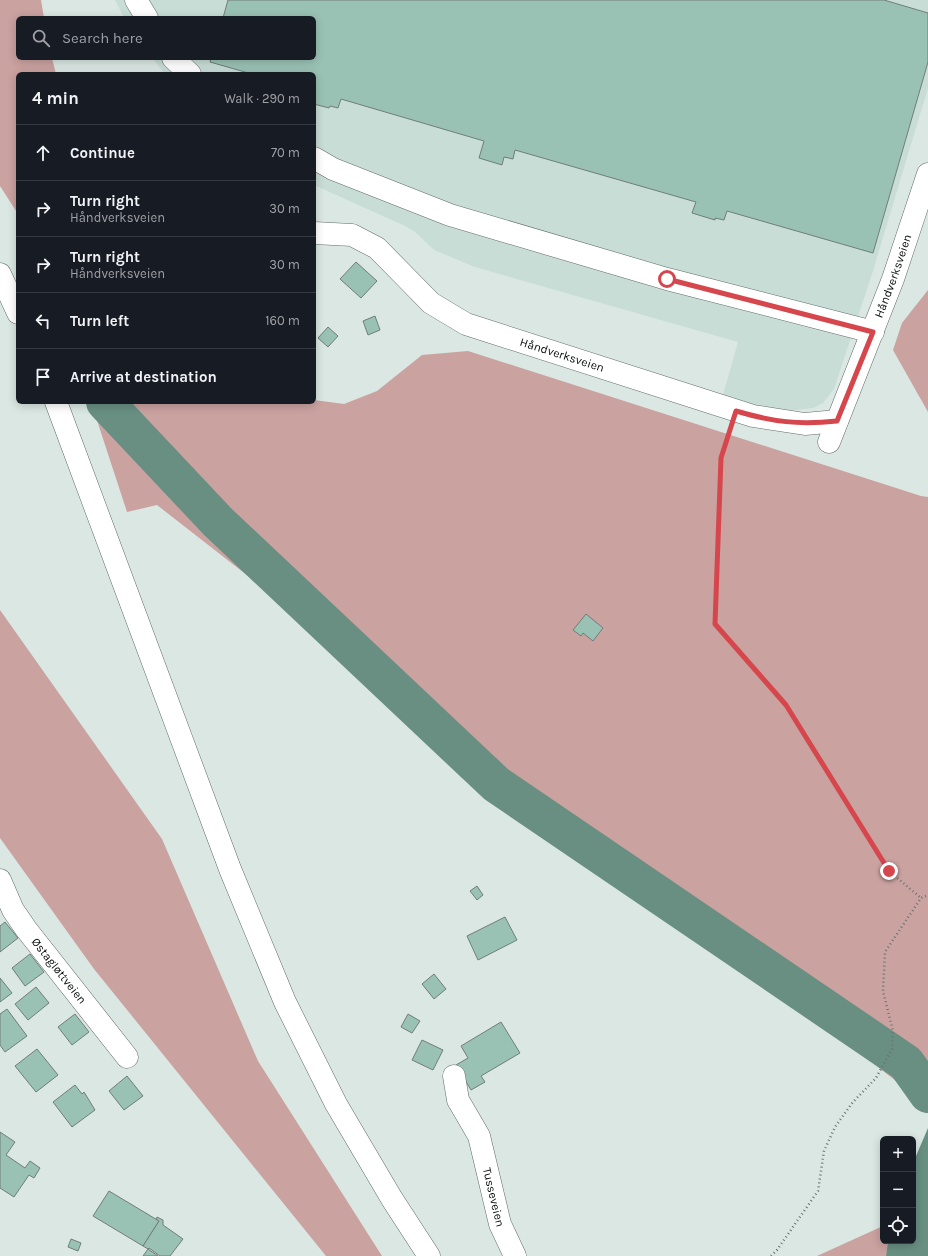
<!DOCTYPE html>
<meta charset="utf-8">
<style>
:root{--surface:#171b24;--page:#242831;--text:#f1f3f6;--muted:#9ea1a6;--line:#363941}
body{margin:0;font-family:Karla,sans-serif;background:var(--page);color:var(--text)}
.controls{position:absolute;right:12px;bottom:12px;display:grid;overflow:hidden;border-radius:6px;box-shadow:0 2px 10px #0003}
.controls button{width:36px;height:36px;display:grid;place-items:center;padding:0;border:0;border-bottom:1px solid var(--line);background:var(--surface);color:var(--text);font:20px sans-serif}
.stop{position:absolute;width:12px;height:12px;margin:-9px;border:3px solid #d6464d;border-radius:50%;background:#fff}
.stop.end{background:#d6464d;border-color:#fff;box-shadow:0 1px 4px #0008}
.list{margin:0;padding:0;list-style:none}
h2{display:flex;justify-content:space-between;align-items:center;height:52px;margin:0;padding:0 16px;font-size:17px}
h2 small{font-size:13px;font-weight:400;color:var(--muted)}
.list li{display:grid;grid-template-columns:26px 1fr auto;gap:12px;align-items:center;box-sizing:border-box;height:56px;padding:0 16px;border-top:1px solid var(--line)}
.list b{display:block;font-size:15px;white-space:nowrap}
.list p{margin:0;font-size:13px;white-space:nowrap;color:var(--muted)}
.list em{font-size:13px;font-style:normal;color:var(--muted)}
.icon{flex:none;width:22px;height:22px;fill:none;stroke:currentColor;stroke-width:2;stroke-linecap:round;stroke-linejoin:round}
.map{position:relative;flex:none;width:928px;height:1256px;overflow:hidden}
.search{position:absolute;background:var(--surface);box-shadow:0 2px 10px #0003;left:16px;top:16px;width:300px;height:44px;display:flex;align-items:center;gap:10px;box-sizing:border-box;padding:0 14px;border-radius:6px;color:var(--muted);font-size:15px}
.panel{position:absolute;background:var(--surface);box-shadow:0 2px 10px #0003;left:16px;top:72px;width:300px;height:332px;border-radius:6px}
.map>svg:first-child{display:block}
</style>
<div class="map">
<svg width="928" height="1256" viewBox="0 0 928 1256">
<rect width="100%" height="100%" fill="#dae7e2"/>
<!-- built -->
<polygon fill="#c7ddd5" points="115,0 928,0 928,88 872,274 834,389 823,403 813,408 788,411 772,410 723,395 738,342 475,267 434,250 414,231 403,225 314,185 314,74 165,74 152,58 314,58 314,18 124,18"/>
<!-- forest -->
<g fill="#caa2a0">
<polygon points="0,0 41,0 44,18 18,18 18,58 52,58 56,74 18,74 18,214 0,186"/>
<polygon points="928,290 928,412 893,350 902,323"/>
<polygon points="468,351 921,496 928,497 928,1106 157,505 127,512 91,402 314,402 314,400 344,404 377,391 422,355"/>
<polygon points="0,610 162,839 258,1061 382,1256 326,1256 94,969 0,838"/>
<polygon points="883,1226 883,1241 888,1241 886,1256 817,1256"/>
</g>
<!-- water -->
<polygon fill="#698f83" points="928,1128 928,1256 886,1256 888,1241 913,1241 913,1163"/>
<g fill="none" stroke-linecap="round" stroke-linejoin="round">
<!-- river -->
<polyline stroke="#698f83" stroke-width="38" points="105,402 218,522 496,784 906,1063 928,1094"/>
</g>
<!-- building -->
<g fill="#9ac2b4" stroke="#717d79">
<polygon points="228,0 884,0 928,13 928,62 873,253 727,211 724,220 715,218 715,220 692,213 696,202 515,150 513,159 504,157 502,165 479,158 484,141 341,99 338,108 330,106 329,108 314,104 314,74 252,74 210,62 211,58 314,58 314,18 223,18"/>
<polygon points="356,262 377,281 361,298 340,279"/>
<polygon points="375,316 380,330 368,335 363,321"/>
<polygon points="328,327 338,336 328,347 318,338"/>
<polygon points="586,614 603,628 593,641 583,633 581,636 573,630"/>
<polygon points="477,886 483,895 477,900 470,891"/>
<polygon points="505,917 517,940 478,960 467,936"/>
<polygon points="5,922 18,938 0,952 0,926"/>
<polygon points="30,954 44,972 25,986 12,968"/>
<polygon points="434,974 446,989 434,999 422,984"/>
<polygon points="0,978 12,993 0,1002"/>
<polygon points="36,987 49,1003 28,1020 15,1004"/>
<polygon points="7,1009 27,1036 5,1052 0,1045 0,1014"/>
<polygon points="75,1014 89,1032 72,1045 58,1027"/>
<polygon points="408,1014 420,1021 412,1033 401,1027"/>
<polygon points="501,1022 520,1053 481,1076 485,1082 471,1090 456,1065 468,1058 461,1046"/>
<polygon points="422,1040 443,1050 433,1070 412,1060"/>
<polygon points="37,1049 58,1075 36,1092 15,1066"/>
<polygon points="127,1076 143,1096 124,1110 109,1091"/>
<polygon points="75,1085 82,1094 84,1092 95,1110 72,1127 53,1102"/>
<polygon points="0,1132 15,1142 6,1155 25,1168 30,1161 40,1168 34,1178 29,1175 14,1197 0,1188"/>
<polygon points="109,1191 159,1221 143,1246 93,1216"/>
<polygon points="157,1217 163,1220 163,1225 183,1239 170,1256 160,1256 149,1248 148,1249 143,1246 159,1221 156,1219"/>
<polygon points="71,1239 81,1243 78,1251 68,1247"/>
<polygon points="148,1249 158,1256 143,1256"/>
</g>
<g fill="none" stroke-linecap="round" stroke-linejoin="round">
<defs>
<g id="minor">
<polyline points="136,0 147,18"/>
<polyline points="173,58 190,74"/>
<polyline points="314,158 333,169 450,215 667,279 873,332"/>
<path id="s1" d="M 314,233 L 352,235 L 377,248 L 431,303 L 466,324 L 753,416 L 805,424 L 837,421"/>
<path id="s2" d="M 829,442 L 893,279 L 928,174"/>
<path id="s3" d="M 0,880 L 13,910 L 26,929 L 127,1057"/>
<path id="s4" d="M 454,1076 L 458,1100 L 479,1136 L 500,1224 L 515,1256"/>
</g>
<g id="major">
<polyline points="0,274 18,313"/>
<polyline points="56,402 230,869 285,1002 336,1104 392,1199 429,1256"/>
</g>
</defs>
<!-- minor casing -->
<use href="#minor" stroke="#626d69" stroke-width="23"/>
<!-- major casing -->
<use href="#major" stroke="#626d69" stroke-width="23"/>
<!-- path -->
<g stroke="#6b7471" stroke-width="2.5" stroke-dasharray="1 3" stroke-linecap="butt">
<polyline points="729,431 721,458 715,623 786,705 889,871 921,898"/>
<polyline points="771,1256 777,1250 818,1191 824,1151 835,1127 853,1102 876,1078 892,1049 893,1031 883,991 885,952 921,898 928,895"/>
</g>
<!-- minor -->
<use href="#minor" stroke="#fff" stroke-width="22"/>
<!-- major -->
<use href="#major" stroke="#fff" stroke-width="22"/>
</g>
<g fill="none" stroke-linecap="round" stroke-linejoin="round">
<!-- route -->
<path stroke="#d6464d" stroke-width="5" d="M 667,279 L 873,332 L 837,421 C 799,425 773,422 736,411 L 721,458 L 715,624 L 786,705 L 889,871"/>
</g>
<g text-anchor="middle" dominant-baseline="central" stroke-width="3" stroke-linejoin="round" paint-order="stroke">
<!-- street labels -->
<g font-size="12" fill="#090d0c" stroke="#e7f4f0">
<text stroke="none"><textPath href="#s2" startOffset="178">Håndverksveien</textPath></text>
<text stroke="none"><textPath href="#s1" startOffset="285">Håndverksveien</textPath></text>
<text stroke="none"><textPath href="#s3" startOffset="109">Østagløttveien</textPath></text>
<text stroke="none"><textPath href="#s4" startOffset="129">Tusseveien</textPath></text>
</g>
</g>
</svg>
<div class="controls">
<button>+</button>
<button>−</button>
<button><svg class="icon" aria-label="locate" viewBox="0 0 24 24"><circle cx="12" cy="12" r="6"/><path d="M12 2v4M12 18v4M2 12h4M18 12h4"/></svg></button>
</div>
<div class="stop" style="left:667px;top:279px"></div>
<div class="stop end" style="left:889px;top:871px"></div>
<div class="search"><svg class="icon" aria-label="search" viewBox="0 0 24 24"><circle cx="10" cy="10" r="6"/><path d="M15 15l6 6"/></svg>Search here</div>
<section class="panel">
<h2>4 min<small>Walk · 290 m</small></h2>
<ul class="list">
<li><svg class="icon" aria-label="ahead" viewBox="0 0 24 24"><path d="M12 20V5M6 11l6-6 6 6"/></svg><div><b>Continue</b></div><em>70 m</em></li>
<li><svg class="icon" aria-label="right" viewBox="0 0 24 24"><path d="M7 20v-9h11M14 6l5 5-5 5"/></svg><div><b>Turn right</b><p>Håndverksveien</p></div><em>30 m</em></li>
<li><svg class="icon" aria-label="right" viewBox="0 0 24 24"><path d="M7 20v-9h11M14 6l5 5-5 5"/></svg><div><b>Turn right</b><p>Håndverksveien</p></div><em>30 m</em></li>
<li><svg class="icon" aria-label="left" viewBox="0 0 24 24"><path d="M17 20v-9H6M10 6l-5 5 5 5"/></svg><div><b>Turn left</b></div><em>160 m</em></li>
<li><svg class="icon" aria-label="arrive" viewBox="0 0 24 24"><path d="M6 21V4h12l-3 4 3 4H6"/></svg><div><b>Arrive at destination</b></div></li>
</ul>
</section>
</div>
